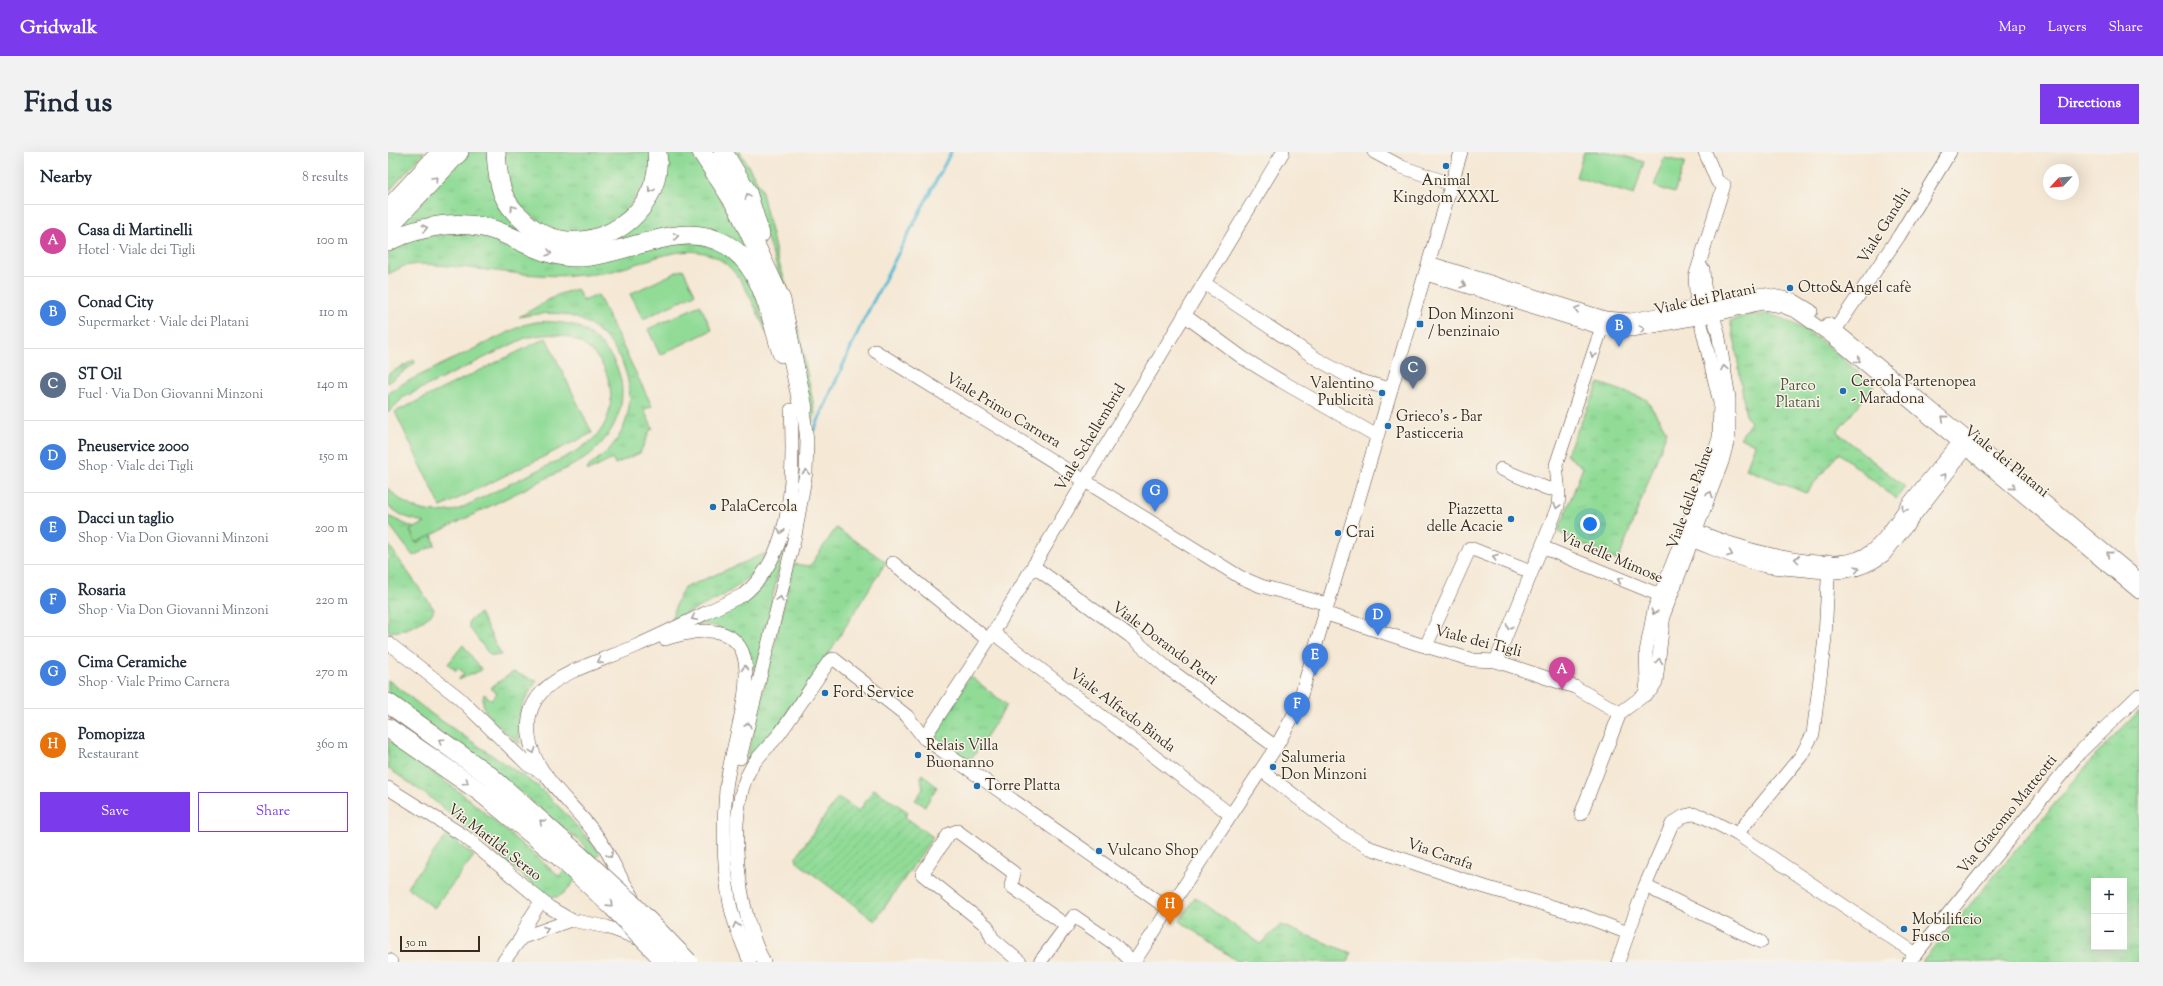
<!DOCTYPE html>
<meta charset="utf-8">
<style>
:root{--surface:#fff;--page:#f2f2f3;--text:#1f2937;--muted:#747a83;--line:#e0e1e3;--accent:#7c3aed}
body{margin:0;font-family:"Sorts Mill Goudy",serif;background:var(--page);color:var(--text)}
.controls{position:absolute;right:12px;bottom:12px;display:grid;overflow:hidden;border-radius:0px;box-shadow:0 4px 16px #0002}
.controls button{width:36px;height:36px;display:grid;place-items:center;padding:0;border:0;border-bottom:1px solid var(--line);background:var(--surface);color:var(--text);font:20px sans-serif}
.compass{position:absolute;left:1655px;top:12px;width:36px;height:36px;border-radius:50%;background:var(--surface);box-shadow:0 4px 16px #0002;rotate:244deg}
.scale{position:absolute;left:12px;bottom:10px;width:80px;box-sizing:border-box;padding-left:4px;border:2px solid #3b2a1e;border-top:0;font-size:11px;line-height:14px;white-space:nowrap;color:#3b2a1e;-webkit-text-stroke:3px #f7f3e8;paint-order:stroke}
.you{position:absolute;left:1202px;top:372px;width:14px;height:14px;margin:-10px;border:3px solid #fff;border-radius:50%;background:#1a73e8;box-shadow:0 0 0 6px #1a73e833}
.badge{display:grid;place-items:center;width:26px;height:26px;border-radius:50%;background:var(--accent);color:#fff;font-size:13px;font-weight:700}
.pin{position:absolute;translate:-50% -33px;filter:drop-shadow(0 1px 2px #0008)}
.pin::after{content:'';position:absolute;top:21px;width:14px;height:12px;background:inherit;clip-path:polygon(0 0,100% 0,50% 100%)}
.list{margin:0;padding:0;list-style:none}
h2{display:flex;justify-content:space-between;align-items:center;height:52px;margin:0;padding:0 16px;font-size:17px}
h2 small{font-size:13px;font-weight:400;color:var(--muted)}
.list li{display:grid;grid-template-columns:26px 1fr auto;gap:12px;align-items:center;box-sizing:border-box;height:72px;padding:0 16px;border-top:1px solid var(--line)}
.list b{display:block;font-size:15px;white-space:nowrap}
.list p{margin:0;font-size:13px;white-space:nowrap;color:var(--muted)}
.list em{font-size:13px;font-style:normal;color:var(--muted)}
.actions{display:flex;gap:8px;padding:12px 16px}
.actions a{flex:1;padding:9px 0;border:1px solid var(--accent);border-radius:0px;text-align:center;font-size:14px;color:var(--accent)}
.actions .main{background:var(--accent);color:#fff}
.map{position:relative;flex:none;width:1751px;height:810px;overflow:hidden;border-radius:0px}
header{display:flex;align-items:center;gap:24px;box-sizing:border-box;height:56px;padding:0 20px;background:var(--accent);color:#fff}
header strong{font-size:19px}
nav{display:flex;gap:22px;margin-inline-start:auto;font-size:14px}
.intro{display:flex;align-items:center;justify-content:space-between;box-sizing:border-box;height:96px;padding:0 24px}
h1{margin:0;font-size:28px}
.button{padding:10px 18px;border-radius:0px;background:var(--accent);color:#fff;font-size:14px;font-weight:700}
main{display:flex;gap:24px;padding:0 24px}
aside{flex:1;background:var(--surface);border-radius:0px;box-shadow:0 4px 16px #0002}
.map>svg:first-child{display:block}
</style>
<header>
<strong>Gridwalk</strong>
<nav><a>Map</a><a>Layers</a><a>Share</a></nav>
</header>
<div class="intro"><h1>Find us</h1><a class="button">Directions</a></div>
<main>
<aside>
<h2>Nearby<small>8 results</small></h2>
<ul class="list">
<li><span class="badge" style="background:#d1479c">A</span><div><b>Casa di Martinelli</b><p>Hotel · Viale dei Tigli</p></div><em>100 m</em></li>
<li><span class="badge" style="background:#3f7fe0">B</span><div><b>Conad City</b><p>Supermarket · Viale dei Platani</p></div><em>110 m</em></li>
<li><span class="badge" style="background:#5c6f8a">C</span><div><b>ST Oil</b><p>Fuel · Via Don Giovanni Minzoni</p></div><em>140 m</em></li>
<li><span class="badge" style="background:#3f7fe0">D</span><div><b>Pneuservice 2000</b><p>Shop · Viale dei Tigli</p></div><em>150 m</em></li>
<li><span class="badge" style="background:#3f7fe0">E</span><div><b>Dacci un taglio</b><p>Shop · Via Don Giovanni Minzoni</p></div><em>200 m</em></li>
<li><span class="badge" style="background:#3f7fe0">F</span><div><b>Rosaria</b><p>Shop · Via Don Giovanni Minzoni</p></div><em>220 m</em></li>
<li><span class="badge" style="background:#3f7fe0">G</span><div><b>Cima Ceramiche</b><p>Shop · Viale Primo Carnera</p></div><em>270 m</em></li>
<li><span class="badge" style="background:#e8710a">H</span><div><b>Pomopizza</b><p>Restaurant</p></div><em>360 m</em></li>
</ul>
<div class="actions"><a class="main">Save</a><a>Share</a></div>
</aside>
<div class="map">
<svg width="1751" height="810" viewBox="0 0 1751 810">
<defs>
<pattern id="grass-tufts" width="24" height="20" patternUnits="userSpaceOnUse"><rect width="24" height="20" fill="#91db97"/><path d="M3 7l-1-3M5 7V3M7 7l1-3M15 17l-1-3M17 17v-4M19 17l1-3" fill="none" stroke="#7ebc82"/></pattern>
<pattern id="garden-furrows" width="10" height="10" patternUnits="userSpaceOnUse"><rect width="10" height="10" fill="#91db97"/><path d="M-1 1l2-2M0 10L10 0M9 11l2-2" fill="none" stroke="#7ebc82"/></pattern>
</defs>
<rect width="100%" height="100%" fill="#f7f3e8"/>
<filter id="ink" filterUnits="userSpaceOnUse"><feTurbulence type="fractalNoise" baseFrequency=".025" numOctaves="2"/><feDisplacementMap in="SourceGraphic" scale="8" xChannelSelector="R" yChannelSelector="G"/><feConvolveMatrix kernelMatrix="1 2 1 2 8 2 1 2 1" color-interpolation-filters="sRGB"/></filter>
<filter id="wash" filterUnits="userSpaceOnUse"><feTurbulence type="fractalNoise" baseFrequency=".012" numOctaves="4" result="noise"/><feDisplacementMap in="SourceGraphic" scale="16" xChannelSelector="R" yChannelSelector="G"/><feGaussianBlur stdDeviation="0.9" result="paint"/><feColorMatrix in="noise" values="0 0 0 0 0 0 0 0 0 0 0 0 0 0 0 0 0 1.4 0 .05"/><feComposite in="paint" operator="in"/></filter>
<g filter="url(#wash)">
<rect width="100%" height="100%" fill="#f5e8d5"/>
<!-- grass -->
<g fill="url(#grass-tufts)" stroke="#66825a" fill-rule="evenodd">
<polygon points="0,0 37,0 0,40"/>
<polygon points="80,0 99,0 137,78 232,84 277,0 303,0 330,42 362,104 345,89 191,100 123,77 8,78"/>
<polygon points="113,0 264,0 262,27 231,69 191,83 159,76 125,48"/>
<polygon points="341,0 352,0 373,36 389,105 399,135 413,189 427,261 423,270 398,141 380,89"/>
<path d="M 68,80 L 105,85 L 311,91 L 338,101 L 363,128 L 380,183 C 366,156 354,115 323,103 C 288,90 249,116 214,121 C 152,130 91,114 30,112 L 16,114 L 0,122 L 0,96 L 24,86 Z"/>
<path d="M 189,137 L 195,149 L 210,143 L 264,254 L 256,258 L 265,277 L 262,278 L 252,301 L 227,312 L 225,307 L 200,319 L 199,316 C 207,309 217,302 224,294 C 261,250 236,179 182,164 C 165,159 148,162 131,165 L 171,142 Z"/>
<path d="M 1377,162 C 1417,168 1455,208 1486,234 L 1449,280 L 1517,335 L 1508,347 L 1451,301 L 1418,341 L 1358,317 L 1367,292 L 1352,286 L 1363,270 L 1358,265 L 1347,190 L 1342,169 L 1357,164 Z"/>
<polygon points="26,208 27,211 0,231 0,222"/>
<polygon points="1211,231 1258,247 1279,280 1230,409 1170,380 1195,315 1178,303"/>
<polygon points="0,364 26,376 22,379 28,391 44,383 47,393 25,404 0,371"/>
<polygon points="448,376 498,410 412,547 356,619 406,412 422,414"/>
<path d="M 398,385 L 368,519 L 366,518 C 361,489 336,469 306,473 L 338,458 Z"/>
<path d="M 0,392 L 46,457 C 44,468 10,483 0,479 Z"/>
<path d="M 378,401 C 355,441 323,449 283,468 L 289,449 L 296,436 Z"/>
<polygon points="92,461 113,503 105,504 101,502 81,475 81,469"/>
<polygon points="75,493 94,518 70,528 76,521 70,516 68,519 60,512"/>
<path d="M 125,520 L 149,529 C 133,551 127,564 132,592 C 118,580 89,563 96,542 L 104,548 L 109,541 L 102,536 Z"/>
<polygon points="582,524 619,553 581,611 548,588 549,585 547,580"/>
<path d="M 0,528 L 45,563 L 151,635 L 180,664 L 212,701 L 176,741 C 168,747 163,746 155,741 L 43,646 L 0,616 L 0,588 L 77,644 L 171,724 L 199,695 L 136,643 L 0,541 Z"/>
<path d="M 1751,559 L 1751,810 L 1534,810 L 1705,606 ZM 1706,729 L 1736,729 L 1736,795 L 1706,795 Z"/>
<polygon points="534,622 549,635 537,654 527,648 535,637 533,625"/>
<polygon points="807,745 872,792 893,773 963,801 960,810 860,810 856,807 850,810 792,769"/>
</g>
<!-- garden -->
<polygon fill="url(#garden-furrows)" stroke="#66825a" points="486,637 520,660 517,665 545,685 487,769 409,710 408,705 450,645 471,659"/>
<!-- pitch -->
<g fill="#91db97" stroke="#66825a">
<polygon points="1196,0 1222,0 1256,10 1246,43 1188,25"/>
<polygon points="1276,6 1297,10 1286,41 1266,34"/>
<polygon points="295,117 307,142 255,167 242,142"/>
<polygon points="312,153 324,178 272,203 260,177"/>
<path d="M 148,170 C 162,169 175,170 188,174 C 199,179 209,187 217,197 C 250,235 231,284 193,309 L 28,391 L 22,378 L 37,371 L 15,364 L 0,354 L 0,336 C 21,358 38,363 69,358 C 96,345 123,331 151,318 C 169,309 188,301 204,288 C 229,267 228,225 207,203 C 186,180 165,180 137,186 L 16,245 L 0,261 L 0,241 L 12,233 L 135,173 Z"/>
<polygon points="158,186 204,281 53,355 7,260"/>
<polygon points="59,683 86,704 46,756 19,735"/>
</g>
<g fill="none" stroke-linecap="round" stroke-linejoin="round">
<!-- stream -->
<polyline stroke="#55bad3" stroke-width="3" points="426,278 473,173 563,0"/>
</g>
</g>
<g filter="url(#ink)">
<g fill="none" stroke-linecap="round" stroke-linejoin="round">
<defs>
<g id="minor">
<polyline points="986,0 1014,15 1063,32"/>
<polyline points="1041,111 1217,166 1243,168 1374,142 1405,148 1423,159"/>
<polyline points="1038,122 1214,176 1244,178 1325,163 1374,151 1394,154 1409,160 1443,184 1751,440"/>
<polyline points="816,131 929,207 965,227 1003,237"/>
<polyline points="796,163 855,206 893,229 989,284"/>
<polyline points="1440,172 1751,427"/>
<polyline points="1443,184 1511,84 1562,0"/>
<polyline points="487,199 852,425 873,434 939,452"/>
<polyline points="1113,317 1158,336 1164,337 1170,334"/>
<path d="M 1301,375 C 1339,394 1439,424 1477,403 C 1496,392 1509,367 1522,350 C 1539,328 1558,306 1576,285"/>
<path d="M 1297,386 C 1324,395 1350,409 1378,414 C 1391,416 1404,417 1418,418 C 1448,422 1470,422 1496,403 L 1583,291"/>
<polyline points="1154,395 1279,446"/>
<polyline points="1441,409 1437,486 1425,582 1413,604 1349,682 1528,802"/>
<polyline points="505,411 600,488"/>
<polyline points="645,414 742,484 778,515 888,595"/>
<polyline points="936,461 1030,492 1085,508 1108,509 1168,529 1187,535 1232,561"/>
<polyline points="605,481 843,663"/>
<path d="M 277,487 C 301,480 340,469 354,499 C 368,531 341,601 338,637 C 335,674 335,716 342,752 C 346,772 354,791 362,810"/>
<polyline points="0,491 70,545 140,613 158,623"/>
<polyline points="1038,494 1082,396 1143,420"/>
<polyline points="1108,509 1170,354 1171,342 1168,313 1216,169"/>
<polyline points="1257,543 1259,530 1258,500 1266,458 1320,321 1331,286 1332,251 1309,155 1307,125 1336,33 1329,29 1317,0"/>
<polyline points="1232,561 1263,538 1268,530 1276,462 1334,310 1341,283 1341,246 1330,180 1316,134 1315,117"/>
<polyline points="536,586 605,481 895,0"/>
<polyline points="352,606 407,384 418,320 419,289 415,256"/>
<polyline points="873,618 956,681 982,696 1097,735 1193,763 1240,781"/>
<polyline points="0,636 76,684 161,755 183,768"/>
<polyline points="1193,662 1232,561"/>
<polyline points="1257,734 1373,790"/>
<path d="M 244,743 C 230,724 223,703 209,684 C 190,657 154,629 144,597 C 138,577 139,556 154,540 C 174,518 220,507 248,494 C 284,478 319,460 355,443 C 407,402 406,317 403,258"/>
<polyline points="133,786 183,768 219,775 254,788"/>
<polyline points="0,808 3,810"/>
<polyline points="115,810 133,786 141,768 152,751 150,746"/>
<path d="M 376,810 C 351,765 336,661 363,616 C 370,603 383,593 392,581 C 409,558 425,532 442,508 L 446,507 L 519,564 L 536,586 L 782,758"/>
<polyline points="632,810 604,786 599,774 534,722 561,682 569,679 626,721 623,734 679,774"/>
<polyline points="652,810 686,764 725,791 744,810"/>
<polyline points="746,810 888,595 909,557 1073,0"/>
<polyline points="1230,810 1257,734 1284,672 1296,664 1305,662 1314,664 1349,682"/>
<polyline points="1521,810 1691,601 1751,543"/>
</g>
<g id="highway">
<path d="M 108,0 C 109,14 110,28 115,42 C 119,51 126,60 133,66 C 184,120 277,72 269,0"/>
<polyline points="314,0 350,56 393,148 415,256"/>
<polyline points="335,0 359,40 372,82"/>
<polyline points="0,57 53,0"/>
<polyline points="0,75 71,0"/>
<path d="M 0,89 C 34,74 72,66 109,79 C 135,89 159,105 188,105 C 237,105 292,65 339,93 C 375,115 382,164 394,201"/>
<polyline points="0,551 102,624 183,696"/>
<polyline points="0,576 91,639 173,706"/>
</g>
</defs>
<!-- minor casing -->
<use href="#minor" stroke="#574639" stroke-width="14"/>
<!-- highway casing -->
<use href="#highway" stroke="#574639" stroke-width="20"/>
<!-- minor -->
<use href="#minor" stroke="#fff" stroke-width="13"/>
<!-- highway -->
<use href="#highway" stroke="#fff" stroke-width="19"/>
<defs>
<g id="highway-bridge">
<polyline points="183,696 242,750 300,810"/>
<polyline points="173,706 225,755 278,810"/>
</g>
</defs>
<!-- highway-bridge casing -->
<use href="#highway-bridge" stroke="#574639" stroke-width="20" stroke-linecap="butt"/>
<!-- highway-bridge -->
<use href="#highway-bridge" stroke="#fff" stroke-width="19"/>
</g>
<!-- one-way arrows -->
<defs><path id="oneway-chevron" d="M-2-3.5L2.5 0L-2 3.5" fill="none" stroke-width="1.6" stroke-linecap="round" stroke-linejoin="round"/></defs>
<g stroke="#a79f9a">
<use href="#oneway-chevron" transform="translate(47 27) rotate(-47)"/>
<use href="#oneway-chevron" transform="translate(263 38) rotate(112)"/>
<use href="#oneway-chevron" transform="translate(360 44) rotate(-111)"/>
<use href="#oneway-chevron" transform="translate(125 56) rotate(-126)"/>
<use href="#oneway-chevron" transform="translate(37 76) rotate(-13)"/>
<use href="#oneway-chevron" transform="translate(288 84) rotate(-9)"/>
<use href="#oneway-chevron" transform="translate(161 101) rotate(16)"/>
<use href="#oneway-chevron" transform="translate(1075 133) rotate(17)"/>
<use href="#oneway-chevron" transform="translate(1189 157) rotate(-163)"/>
<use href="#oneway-chevron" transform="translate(1254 177) rotate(-10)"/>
<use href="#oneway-chevron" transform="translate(1205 203) rotate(109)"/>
<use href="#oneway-chevron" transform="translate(1470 208) rotate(39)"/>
<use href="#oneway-chevron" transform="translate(1336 216) rotate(-100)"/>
<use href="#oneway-chevron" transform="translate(1556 266) rotate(-140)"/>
<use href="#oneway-chevron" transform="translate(418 320) rotate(-85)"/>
<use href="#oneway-chevron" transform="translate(1556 324) rotate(-52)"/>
<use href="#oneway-chevron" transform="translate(1625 335) rotate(40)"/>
<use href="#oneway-chevron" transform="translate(1322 342) rotate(-68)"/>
<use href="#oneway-chevron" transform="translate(1169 354) rotate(103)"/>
<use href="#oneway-chevron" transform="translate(1516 357) rotate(127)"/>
<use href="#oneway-chevron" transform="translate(393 379) rotate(103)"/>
<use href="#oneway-chevron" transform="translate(1342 402) rotate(21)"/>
<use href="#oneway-chevron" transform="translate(1721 402) rotate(-140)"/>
<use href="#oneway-chevron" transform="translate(1107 405) rotate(-159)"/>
<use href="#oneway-chevron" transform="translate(1409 407) rotate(-173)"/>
<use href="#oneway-chevron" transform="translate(1469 417) rotate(-13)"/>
<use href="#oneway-chevron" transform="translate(1232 428) rotate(-157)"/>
<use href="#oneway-chevron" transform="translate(392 447) rotate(-76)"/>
<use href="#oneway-chevron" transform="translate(1266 460) rotate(106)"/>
<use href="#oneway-chevron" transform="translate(306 466) rotate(154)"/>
<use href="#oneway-chevron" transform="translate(1121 475) rotate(111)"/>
<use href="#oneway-chevron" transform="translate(212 509) rotate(157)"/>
<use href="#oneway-chevron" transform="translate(1271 509) rotate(-85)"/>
<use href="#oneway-chevron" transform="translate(357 516) rotate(-95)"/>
<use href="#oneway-chevron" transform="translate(360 573) rotate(-76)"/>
<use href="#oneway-chevron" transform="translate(53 589) rotate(-145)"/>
<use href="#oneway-chevron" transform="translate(145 599) rotate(69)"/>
<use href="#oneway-chevron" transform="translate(78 630) rotate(35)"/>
<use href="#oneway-chevron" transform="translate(154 670) rotate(-138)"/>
<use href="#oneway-chevron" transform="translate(222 703) rotate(61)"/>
<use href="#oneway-chevron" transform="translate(222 752) rotate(44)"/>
<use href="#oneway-chevron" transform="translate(348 773) rotate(-106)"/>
<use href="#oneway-chevron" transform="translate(158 777) rotate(-20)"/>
</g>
</g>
<!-- markers -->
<g fill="#1f6fb2" stroke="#f7f3e8" stroke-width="1.5">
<circle cx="1058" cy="14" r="4"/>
<circle cx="1402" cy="136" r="4"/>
<rect x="1028" y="168" width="8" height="8" rx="2"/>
<circle cx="1455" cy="239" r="4"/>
<circle cx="994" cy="241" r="4"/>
<circle cx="1000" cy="274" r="4"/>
<circle cx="325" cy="355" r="4"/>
<circle cx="1123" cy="367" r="4"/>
<circle cx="950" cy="381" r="4"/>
<circle cx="437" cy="541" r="4"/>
<circle cx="530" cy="603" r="4"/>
<circle cx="885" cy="615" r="4"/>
<circle cx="589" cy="634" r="4"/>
<circle cx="711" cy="699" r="4"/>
<circle cx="1516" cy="777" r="4"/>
</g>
<g text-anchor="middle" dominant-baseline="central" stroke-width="3" stroke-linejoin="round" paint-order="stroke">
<!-- poi labels -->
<g font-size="15" fill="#3b2a1e" stroke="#f7f3e8" text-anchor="start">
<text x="1058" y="29" text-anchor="middle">Animal<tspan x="1058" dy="17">Kingdom XXXL</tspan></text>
<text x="1410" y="136">Otto&amp;Angel cafè</text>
<text x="1040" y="163">Don Minzoni<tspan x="1040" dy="17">/ benzinaio</tspan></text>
<text x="1463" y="230">Cercola Partenopea<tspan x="1463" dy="17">- Maradona</tspan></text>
<text x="986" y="232" text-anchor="end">Valentino<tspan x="986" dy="17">Publicità</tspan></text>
<text x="1008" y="265">Grieco's - Bar<tspan x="1008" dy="17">Pasticceria</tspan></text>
<text x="333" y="355">PalaCercola</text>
<text x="1115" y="358" text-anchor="end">Piazzetta<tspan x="1115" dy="17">delle Acacie</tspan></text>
<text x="958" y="381">Crai</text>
<text x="445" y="541">Ford Service</text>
<text x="538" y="594">Relais Villa<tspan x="538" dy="17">Buonanno</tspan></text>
<text x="893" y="606">Salumeria<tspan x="893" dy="17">Don Minzoni</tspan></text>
<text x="597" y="634">Torre Platta</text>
<text x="719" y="699">Vulcano Shop</text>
<text x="1524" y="768">Mobilificio<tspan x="1524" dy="17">Fusco</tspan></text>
</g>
<!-- street labels -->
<g font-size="15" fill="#3b2a1e" stroke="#f7f3e8">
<text transform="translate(1497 74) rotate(-58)">Viale Gandhi</text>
<text transform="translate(1317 148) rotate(-12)">Viale dei Platani</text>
<text transform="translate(615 259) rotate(31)">Viale Primo Carnera</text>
<text transform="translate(703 286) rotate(-59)">Viale Schellembrid</text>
<text transform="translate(1618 310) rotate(39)">Viale dei Platani</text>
<text transform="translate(1303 346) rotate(-70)">Viale delle Palme</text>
<text transform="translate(1223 406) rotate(23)">Via delle Mimose</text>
<text transform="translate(1090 490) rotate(14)">Viale dei Tigli</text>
<text transform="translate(776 492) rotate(37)">Viale Dorando Petri</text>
<text transform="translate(734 559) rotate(37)">Viale Alfredo Binda</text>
<text transform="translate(1620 663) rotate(-51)">Via Giacomo Matteotti</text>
<text transform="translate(106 691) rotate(38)">Via Matilde Serao</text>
<text transform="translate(1052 703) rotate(19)">Via Carafa</text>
</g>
<!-- park labels -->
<g font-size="15" fill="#50563c" stroke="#f7f3e8">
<text x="1410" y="234">Parco<tspan x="1410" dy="17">Platani</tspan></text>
</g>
</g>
</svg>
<div class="controls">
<button>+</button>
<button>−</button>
</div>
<svg class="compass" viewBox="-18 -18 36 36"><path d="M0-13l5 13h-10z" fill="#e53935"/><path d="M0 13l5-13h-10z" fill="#747a83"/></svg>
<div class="scale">50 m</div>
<div class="you"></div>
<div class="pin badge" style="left:1174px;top:538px;background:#d1479c">A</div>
<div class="pin badge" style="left:1231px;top:195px;background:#3f7fe0">B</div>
<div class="pin badge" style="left:1025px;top:237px;background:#5c6f8a">C</div>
<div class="pin badge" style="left:990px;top:484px;background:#3f7fe0">D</div>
<div class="pin badge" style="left:927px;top:524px;background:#3f7fe0">E</div>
<div class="pin badge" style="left:909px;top:573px;background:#3f7fe0">F</div>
<div class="pin badge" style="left:767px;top:360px;background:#3f7fe0">G</div>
<div class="pin badge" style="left:782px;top:773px;background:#e8710a">H</div>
</div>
</main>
